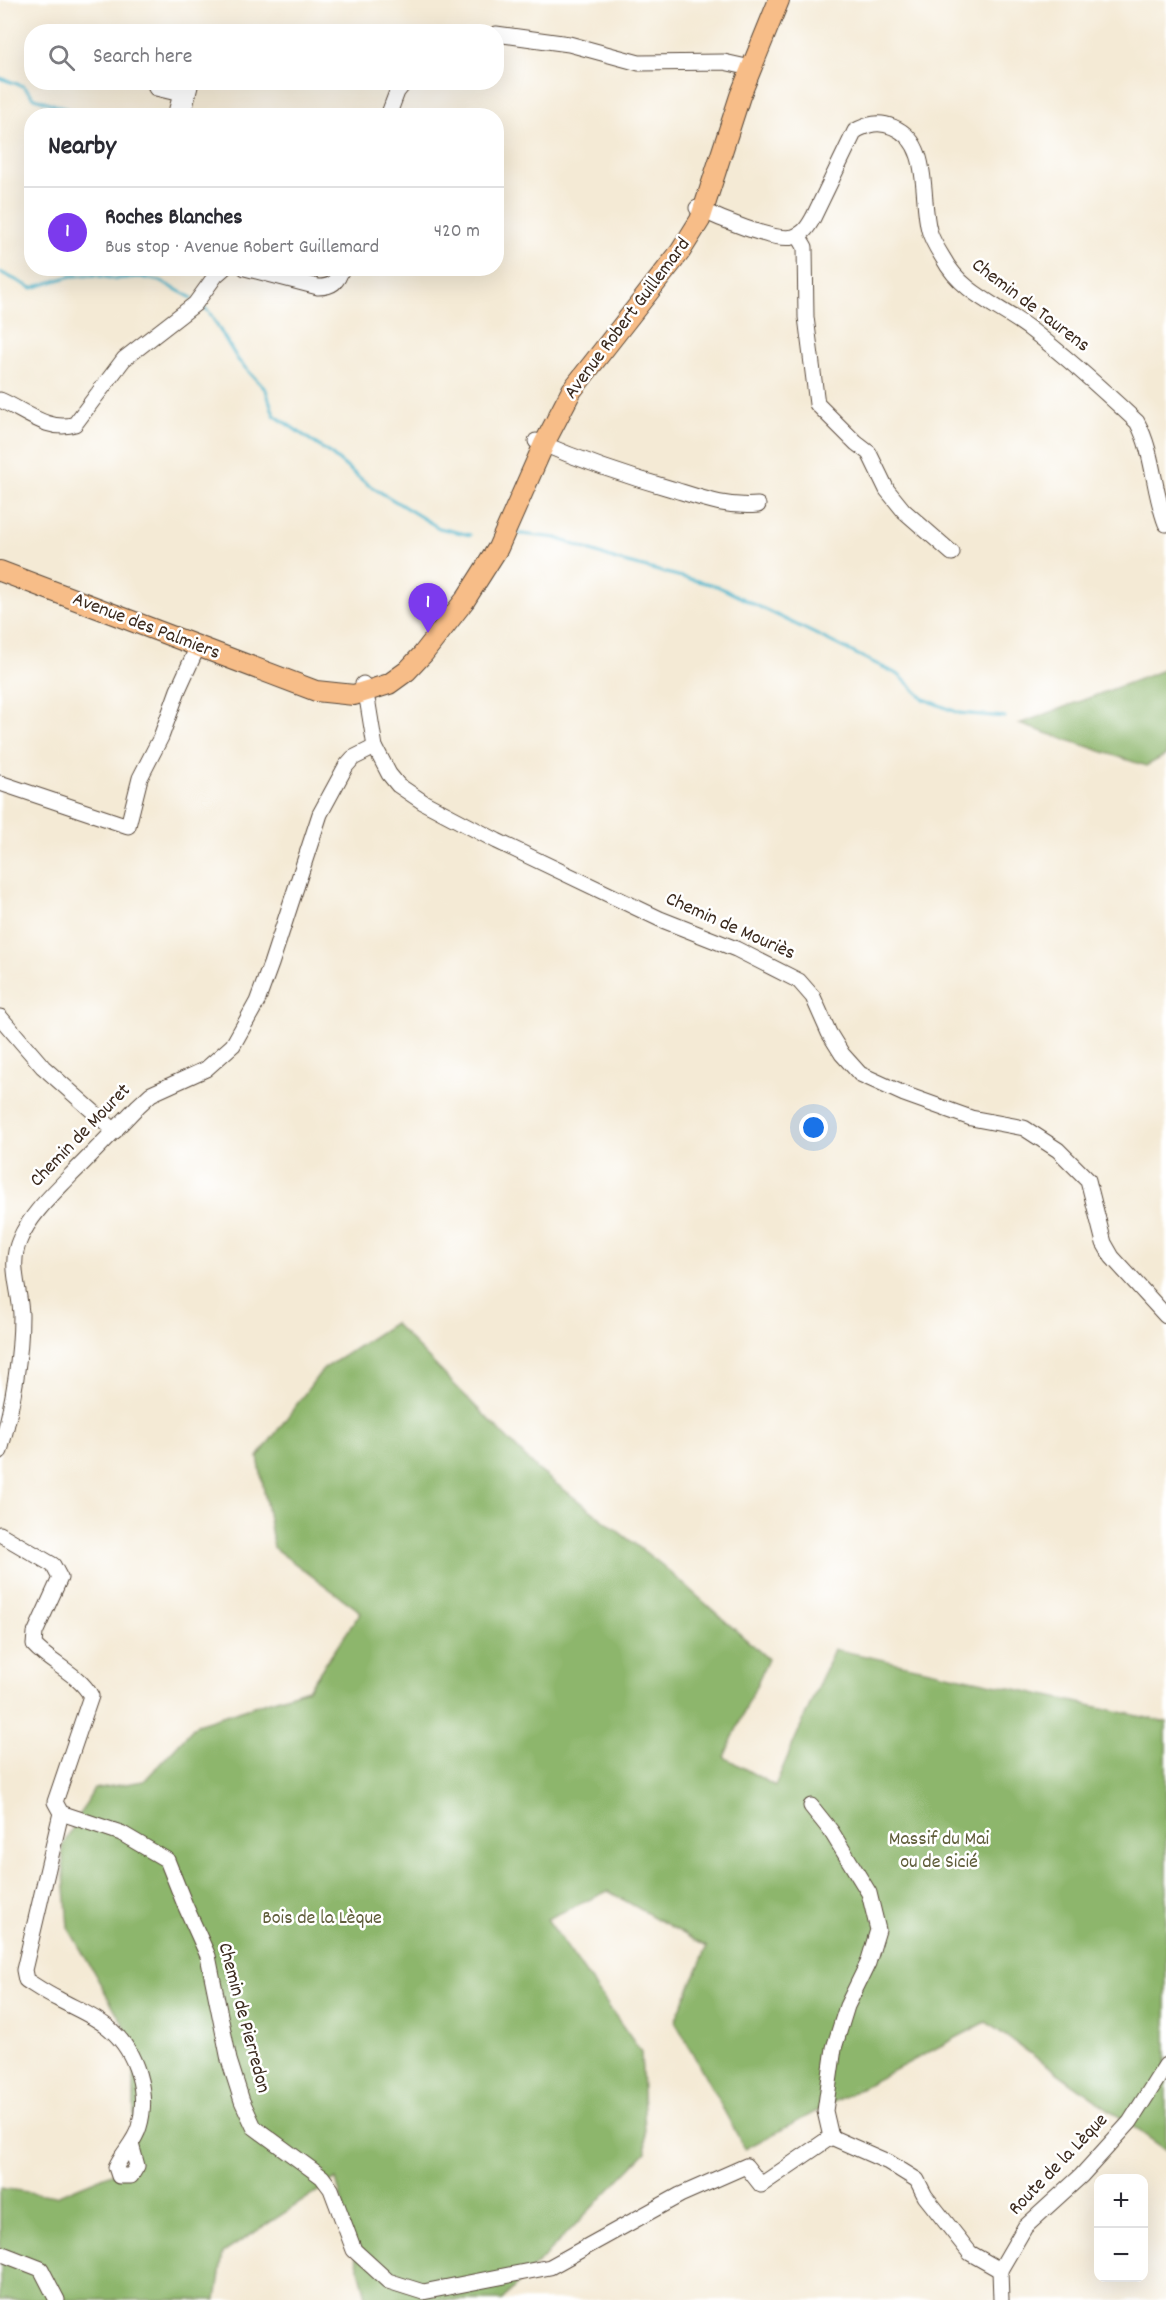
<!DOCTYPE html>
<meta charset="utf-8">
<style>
:root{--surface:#fff;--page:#f7f7f7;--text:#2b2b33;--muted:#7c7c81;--line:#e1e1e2;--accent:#7c3aed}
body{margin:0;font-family:Dekko,sans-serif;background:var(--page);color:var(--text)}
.controls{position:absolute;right:18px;bottom:18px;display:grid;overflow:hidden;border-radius:12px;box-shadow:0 6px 24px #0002}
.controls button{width:54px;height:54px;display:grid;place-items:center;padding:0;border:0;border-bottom:2px solid var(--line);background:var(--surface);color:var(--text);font:30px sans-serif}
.you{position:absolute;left:814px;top:1128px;width:21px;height:21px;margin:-15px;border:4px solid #fff;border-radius:50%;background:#1a73e8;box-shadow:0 0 0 9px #1a73e833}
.badge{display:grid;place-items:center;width:39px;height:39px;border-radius:50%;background:var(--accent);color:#fff;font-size:20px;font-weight:700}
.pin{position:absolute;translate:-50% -50px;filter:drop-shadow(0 2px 3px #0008)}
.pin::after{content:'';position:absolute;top:32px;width:21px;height:18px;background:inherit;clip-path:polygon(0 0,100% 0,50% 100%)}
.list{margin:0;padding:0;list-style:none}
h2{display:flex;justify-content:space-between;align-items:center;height:78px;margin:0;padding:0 24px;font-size:26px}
h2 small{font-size:20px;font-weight:400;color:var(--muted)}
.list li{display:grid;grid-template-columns:39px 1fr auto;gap:18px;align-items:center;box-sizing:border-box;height:90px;padding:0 24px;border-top:2px solid var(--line)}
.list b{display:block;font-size:22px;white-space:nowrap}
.list p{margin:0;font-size:20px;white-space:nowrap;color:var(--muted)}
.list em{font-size:20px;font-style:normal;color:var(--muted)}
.icon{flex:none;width:33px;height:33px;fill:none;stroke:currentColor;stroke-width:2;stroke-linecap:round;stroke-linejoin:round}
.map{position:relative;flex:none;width:1166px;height:2300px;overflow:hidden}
.search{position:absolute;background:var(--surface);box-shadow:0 6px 24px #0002;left:24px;top:24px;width:480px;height:66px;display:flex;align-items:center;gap:15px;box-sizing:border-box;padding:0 21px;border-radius:24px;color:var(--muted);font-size:22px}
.panel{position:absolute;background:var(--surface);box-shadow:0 6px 24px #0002;left:24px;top:108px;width:480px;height:168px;border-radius:24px}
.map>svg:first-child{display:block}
</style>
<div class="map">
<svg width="1166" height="2300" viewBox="0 0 1166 2300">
<rect width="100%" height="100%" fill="#fff"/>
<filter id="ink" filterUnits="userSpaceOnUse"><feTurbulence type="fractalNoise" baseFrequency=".0167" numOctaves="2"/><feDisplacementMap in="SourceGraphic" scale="12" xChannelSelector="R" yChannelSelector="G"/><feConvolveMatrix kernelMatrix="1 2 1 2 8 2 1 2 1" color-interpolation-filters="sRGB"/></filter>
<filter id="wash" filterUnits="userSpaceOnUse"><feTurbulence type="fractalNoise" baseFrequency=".008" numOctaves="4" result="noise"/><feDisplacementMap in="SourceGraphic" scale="24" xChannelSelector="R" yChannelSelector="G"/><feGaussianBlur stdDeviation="1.35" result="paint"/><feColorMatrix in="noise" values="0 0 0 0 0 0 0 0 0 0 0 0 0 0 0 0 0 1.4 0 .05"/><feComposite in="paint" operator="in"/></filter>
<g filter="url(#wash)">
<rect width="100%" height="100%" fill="#f4ead5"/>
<!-- forest -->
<g fill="#8db66c" stroke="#647045" stroke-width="1.5">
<polygon points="1166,669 1166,755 1146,766 1019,724"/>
<polygon points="394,1323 537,1469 662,1565 768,1659 724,1757 775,1786 834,1649 1166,1722 1166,2150 986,2022 745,2149 675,2021 707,1947 608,1891 547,1919 641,2052 646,2152 502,2300 367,2300 336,2179 223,2253 216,2300 0,2300 0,2188 56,2196 134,2164 134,2043 68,1927 62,1847 94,1789 144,1781 197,1724 308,1689 361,1612 274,1548 258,1457 322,1370"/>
</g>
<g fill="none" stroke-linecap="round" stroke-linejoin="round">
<!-- stream -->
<g stroke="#4cb4ca" stroke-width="3">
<polyline points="0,78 23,86 35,98 87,116"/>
<polyline points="0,272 32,288 71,276 93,275 115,279 140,277 160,281 192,298"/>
<polyline points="200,304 209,312 238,360 266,390 274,415 332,455 367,484 439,528 470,535"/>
<polyline points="513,533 556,538 616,560 717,586 899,675 924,699 959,713 1005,717"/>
</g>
</g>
</g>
<g filter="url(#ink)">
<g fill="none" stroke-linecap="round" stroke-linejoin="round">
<defs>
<g id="minor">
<polyline points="496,34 569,44 639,63 724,62 751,68"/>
<polyline points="156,88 181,94 175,116"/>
<polyline points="185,107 191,82"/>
<polyline points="388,116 397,92 405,82"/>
<path d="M 697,208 C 716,217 774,242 793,237 C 803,235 808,227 813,218 L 855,131 C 868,124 879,121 893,127 C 932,143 920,197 929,230 C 931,239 938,250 943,258 C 962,294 1000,306 1030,329 C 1068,358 1103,390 1137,422 C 1154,453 1153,491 1166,524"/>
<polyline points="798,235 805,247 806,317 817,404 856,443 869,453 887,490 904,511 952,553"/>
<path d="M 245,268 L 318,287 C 332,287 338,282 342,268"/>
<path d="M 0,400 C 24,410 49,433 75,424 L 124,359 L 195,304 L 216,275 L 224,268"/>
<path d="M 536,441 C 580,460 626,476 672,489 C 701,498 727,508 758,505"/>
<polyline points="363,684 368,704 375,747 389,774 398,785 423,802 497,841 660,919 736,949 799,981 813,997 829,1033 842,1054 860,1074 904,1094 971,1118 1024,1128 1058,1150 1088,1180 1104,1243 1112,1257 1166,1316"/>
<polyline points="0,783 128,826 140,778 161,737 178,690 198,646"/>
<polyline points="0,1017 43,1067 115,1131"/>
<path d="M 0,1451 C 12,1408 21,1360 21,1315 C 20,1288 8,1265 20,1239 C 30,1215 53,1194 71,1175 C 94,1152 116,1129 138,1106 L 151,1094 L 206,1069 L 233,1045 L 257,1002 L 271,964 L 320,814 L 346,766 L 353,758 L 375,747"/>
<path d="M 0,1534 L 53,1565 L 60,1578 L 35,1633 L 34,1645 C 51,1664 79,1674 91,1696 L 55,1802 L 61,1813 L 121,1833 L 167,1860 L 185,1905 L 208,1956 L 229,2060 L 242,2101 L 254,2127 L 322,2177 L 331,2189 L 354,2250 L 388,2281 L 423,2292 L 550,2267 L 680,2195 L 746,2166 L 761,2185 L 831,2137 L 888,2162 L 917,2180 L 925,2196 L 970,2253 L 1000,2270"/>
<polyline points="811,1806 831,1831 869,1893 878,1930 868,1963 847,2006 834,2048 825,2111 831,2137"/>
<path d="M 61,1813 L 24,1970 L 26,1980 C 37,1987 47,1994 58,1999 C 76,2009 95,2016 110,2029 C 137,2052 149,2094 139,2127 C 135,2142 122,2153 116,2167 L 119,2176 L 131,2176 L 137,2166 L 131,2144"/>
<polyline points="0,2253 41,2269 57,2300"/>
<polyline points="1001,2300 1000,2270 1025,2227 1081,2176 1130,2122 1166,2065"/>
</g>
<polyline id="major" points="0,571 316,691 354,695 389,684 407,671 423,654 465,600 498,548 544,444 572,390 680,252 700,220 740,96 779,0"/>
</defs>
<!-- minor casing -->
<use href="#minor" stroke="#574739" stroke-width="17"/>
<!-- major casing -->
<use href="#major" stroke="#574739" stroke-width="22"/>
<!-- minor -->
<use href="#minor" stroke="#fff" stroke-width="15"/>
<!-- major -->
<use href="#major" stroke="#f7bd88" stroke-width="20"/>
</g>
</g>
<g text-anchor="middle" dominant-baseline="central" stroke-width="5" stroke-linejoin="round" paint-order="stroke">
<!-- street labels -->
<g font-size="20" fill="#3b2a1e" stroke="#fff">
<text transform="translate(1030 306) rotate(37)">Chemin de Taurens</text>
<text transform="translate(628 319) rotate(-53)">Avenue Robert Guillemard</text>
<text transform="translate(146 627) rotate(21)">Avenue des Palmiers</text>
<text transform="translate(730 927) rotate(24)">Chemin de Mouriès</text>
<text transform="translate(81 1136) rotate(-46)">Chemin de Mouret</text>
<text transform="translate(243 2018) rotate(75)">Chemin de Pierredon</text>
<text transform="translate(1059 2165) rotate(-46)">Route de la Lèque</text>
</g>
<!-- park labels -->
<g font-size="20" fill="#5f5d3a" stroke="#fff">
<text x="939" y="1840">Massif du Mai<tspan x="939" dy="23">ou de Sicié</tspan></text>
<text x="322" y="1919">Bois de la Lèque</text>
</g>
</g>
</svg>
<div class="controls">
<button>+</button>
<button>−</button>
</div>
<div class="you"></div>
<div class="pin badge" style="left:428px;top:633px">1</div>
<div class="search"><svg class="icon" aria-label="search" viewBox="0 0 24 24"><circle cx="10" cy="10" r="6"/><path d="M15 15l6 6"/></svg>Search here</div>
<section class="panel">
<h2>Nearby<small></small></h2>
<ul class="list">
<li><span class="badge">1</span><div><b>Roches Blanches</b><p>Bus stop · Avenue Robert Guillemard</p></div><em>420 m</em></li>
</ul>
</section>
</div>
